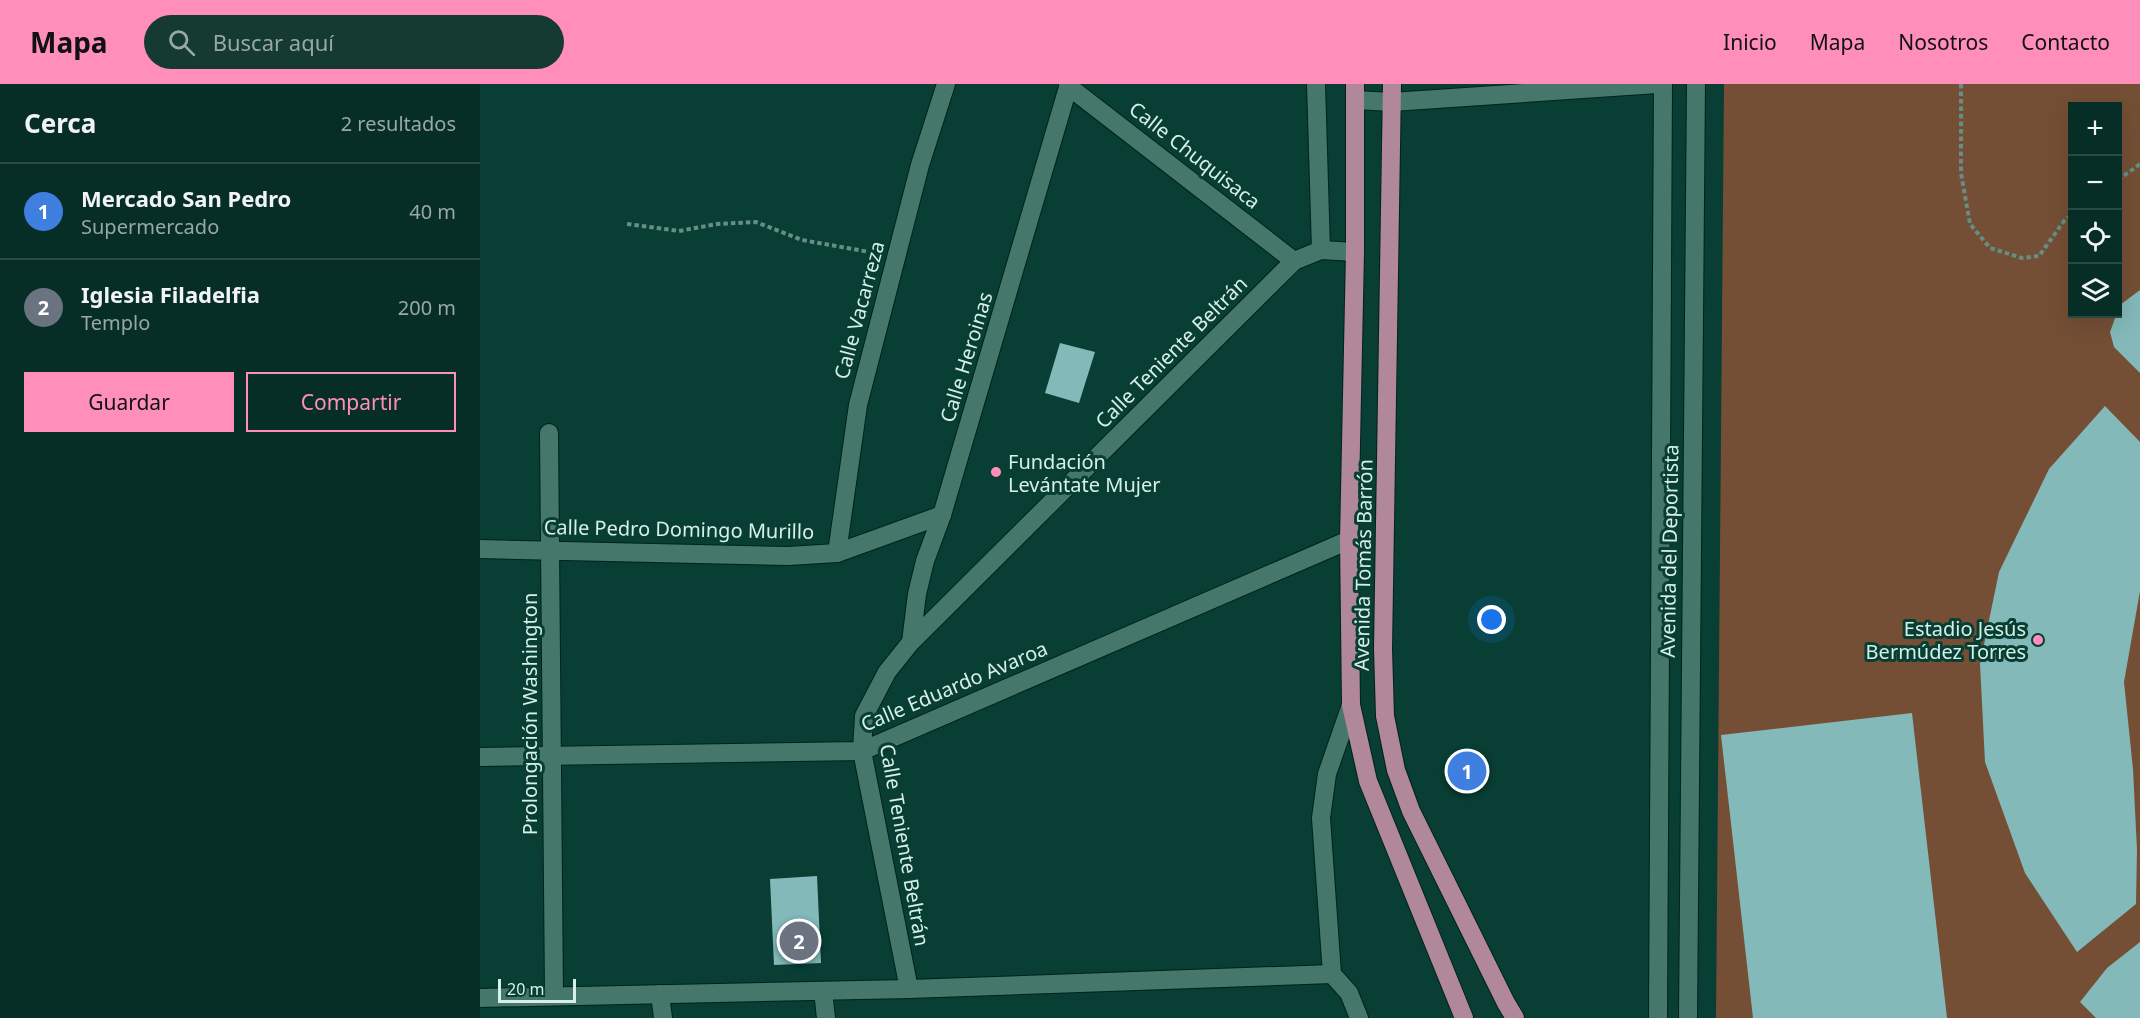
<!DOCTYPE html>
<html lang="es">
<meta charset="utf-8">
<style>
:root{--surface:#062e26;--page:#143a32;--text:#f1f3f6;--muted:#98a8a7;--line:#274a43;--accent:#ff8eba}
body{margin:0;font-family:"Noto Sans",sans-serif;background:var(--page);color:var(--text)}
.controls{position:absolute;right:18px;top:18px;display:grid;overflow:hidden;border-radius:0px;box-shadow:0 6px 24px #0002}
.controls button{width:54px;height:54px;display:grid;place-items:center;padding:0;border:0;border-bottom:2px solid var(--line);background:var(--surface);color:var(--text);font:30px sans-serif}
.scale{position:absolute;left:18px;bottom:15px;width:78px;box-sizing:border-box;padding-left:6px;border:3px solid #d6f0e8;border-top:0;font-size:16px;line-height:21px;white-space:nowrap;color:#d6f0e8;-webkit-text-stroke:4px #083e33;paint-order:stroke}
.you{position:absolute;left:1012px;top:536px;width:21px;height:21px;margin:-15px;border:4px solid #fff;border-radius:50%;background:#1a73e8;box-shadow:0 0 0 9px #1a73e833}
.badge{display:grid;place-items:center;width:39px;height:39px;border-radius:50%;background:var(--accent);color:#fff;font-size:20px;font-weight:700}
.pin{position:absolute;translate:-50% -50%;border:3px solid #fff;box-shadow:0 2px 6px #0006}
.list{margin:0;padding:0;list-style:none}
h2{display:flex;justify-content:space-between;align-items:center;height:78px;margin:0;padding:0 24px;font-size:26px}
h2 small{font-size:20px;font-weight:400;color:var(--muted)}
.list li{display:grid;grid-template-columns:39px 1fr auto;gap:18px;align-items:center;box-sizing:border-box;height:96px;padding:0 24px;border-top:2px solid var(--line)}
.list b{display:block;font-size:22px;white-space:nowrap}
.list p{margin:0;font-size:20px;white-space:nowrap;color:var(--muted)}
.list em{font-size:20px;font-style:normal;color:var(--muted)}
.actions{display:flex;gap:12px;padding:18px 24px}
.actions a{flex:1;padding:14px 0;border:2px solid var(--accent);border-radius:0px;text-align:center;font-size:21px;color:var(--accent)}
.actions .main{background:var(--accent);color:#111}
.icon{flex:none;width:33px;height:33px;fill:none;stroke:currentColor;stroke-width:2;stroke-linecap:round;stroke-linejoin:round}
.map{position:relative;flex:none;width:1660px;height:934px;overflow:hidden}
header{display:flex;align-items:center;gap:36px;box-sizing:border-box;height:84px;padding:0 30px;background:var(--accent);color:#111}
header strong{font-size:28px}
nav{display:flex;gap:33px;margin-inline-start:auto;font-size:21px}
.search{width:420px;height:54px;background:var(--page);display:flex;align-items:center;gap:15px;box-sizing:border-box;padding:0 21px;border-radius:33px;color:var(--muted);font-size:22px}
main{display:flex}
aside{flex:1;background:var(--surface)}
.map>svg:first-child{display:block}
</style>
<header>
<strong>Mapa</strong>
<div class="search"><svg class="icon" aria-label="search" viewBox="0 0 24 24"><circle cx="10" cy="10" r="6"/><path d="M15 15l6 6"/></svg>Buscar aquí</div>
<nav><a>Inicio</a><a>Mapa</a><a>Nosotros</a><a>Contacto</a></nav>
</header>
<main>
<aside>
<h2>Cerca<small>2 resultados</small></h2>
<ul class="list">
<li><span class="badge" style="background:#3f7fe0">1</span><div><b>Mercado San Pedro</b><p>Supermercado</p></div><em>40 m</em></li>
<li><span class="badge" style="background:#6b7280">2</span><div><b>Iglesia Filadelfia</b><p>Templo</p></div><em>200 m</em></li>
</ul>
<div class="actions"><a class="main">Guardar</a><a>Compartir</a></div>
</aside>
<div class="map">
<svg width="1660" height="934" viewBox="0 0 1660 934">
<rect width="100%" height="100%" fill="#083e33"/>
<!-- green -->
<path fill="#744f35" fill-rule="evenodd" d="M 1244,0 L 1660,0 L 1660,934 L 1236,934 ZM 1592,22 L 1638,22 L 1638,230 L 1592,230 Z"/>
<!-- building -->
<g fill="#83b9b9">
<polygon points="1660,206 1660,289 1634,263 1630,248 1640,221"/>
<polygon points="580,259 615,268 599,319 565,309"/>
<polygon points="1625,322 1660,358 1660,507 1644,598 1653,685 1657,766 1656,820 1597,868 1545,789 1505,678 1500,580 1519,488 1569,385"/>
<polygon points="1432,629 1467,934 1273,934 1241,651"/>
<polygon points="337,792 341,879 294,881 290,795"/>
<polygon points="1660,858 1660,934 1616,934 1600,918 1627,884"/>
</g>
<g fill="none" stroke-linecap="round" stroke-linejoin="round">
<defs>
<g id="minor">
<polyline points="836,0 841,166"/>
<polyline points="588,2 814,177"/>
<polyline points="875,16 912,18 1177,0"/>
<polyline points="69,349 74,911"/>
<polyline points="0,465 308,472 357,469 462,431"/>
<polyline points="357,469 378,321 440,81 466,0"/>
<polyline points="431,558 437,510 445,477 462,431 589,0"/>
<polyline points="871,621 847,690 841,734 852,890 869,909 879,934"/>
<polyline points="0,673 382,667 869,456"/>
<polyline points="429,905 382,667 384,632 407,588 431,558 814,177 841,166 875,168"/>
<polyline points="343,907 346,934"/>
<polyline points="180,910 183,934"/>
<polyline points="0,914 429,905 852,890"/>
<polyline points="1178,934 1183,0"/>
<polyline points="1208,934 1216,0"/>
</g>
<g id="major">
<polyline points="875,0 875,168 869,456 871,621 888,697 984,934"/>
<polyline points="912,0 903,565 905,632 916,686 931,727 1026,919 1035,934"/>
</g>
</defs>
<!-- minor casing -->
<use href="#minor" stroke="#00231b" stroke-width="20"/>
<!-- major casing -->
<use href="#major" stroke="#00231b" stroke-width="20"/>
<!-- path -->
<g stroke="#658f85" stroke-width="4" stroke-dasharray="4.5 3" stroke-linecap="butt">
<polyline points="1481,0 1481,89 1490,140 1510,164 1542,174 1559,172 1584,137 1592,131"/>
<polyline points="1638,96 1660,80"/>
<polyline points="147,140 199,147 237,140 276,138 322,156 395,169"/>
</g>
<!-- minor -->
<use href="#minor" stroke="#46776b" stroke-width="18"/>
<!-- major -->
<use href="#major" stroke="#b1879a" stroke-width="18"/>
</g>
<!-- markers -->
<g fill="#ff8eba" stroke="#083e33" stroke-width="2">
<circle cx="516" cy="388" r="6"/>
<circle cx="1558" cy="556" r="6"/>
</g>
<g text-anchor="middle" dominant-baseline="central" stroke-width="6" stroke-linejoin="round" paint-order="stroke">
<!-- street labels -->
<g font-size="20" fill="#d6f0e8" stroke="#083e33">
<text transform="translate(715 71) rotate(38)">Calle Chuquisaca</text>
<text transform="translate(379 226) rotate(-75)">Calle Vacarreza</text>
<text transform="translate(691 268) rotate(-45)">Calle Teniente Beltrán</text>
<text transform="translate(486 273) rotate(-73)">Calle Heroinas</text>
<text transform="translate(199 445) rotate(1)">Calle Pedro Domingo Murillo</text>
<text transform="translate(1189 467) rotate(-89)">Avenida del Deportista</text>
<text transform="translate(883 481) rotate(-89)">Avenida Tomás Barrón</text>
<text transform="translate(474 602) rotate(-23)">Calle Eduardo Avaroa</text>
<text transform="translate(49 630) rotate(-90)">Prolongación Washington</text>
<text transform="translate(425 761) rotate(80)">Calle Teniente Beltrán</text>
</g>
<!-- poi labels -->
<g font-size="20" fill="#d6f0e8" stroke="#083e33" text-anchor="start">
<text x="528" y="377">Fundación<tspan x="528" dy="23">Levántate Mujer</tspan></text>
<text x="1546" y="544" text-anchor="end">Estadio Jesús<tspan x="1546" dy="23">Bermúdez Torres</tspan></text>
</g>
</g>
</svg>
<div class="controls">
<button>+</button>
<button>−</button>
<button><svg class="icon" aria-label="locate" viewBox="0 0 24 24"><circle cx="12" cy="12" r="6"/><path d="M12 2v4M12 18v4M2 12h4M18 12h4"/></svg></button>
<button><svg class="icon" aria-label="layers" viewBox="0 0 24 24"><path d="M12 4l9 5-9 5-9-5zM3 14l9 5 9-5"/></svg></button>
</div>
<div class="scale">20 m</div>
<div class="you"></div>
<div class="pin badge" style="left:987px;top:687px;background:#3f7fe0">1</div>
<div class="pin badge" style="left:319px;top:857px;background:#6b7280">2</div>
</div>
</main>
